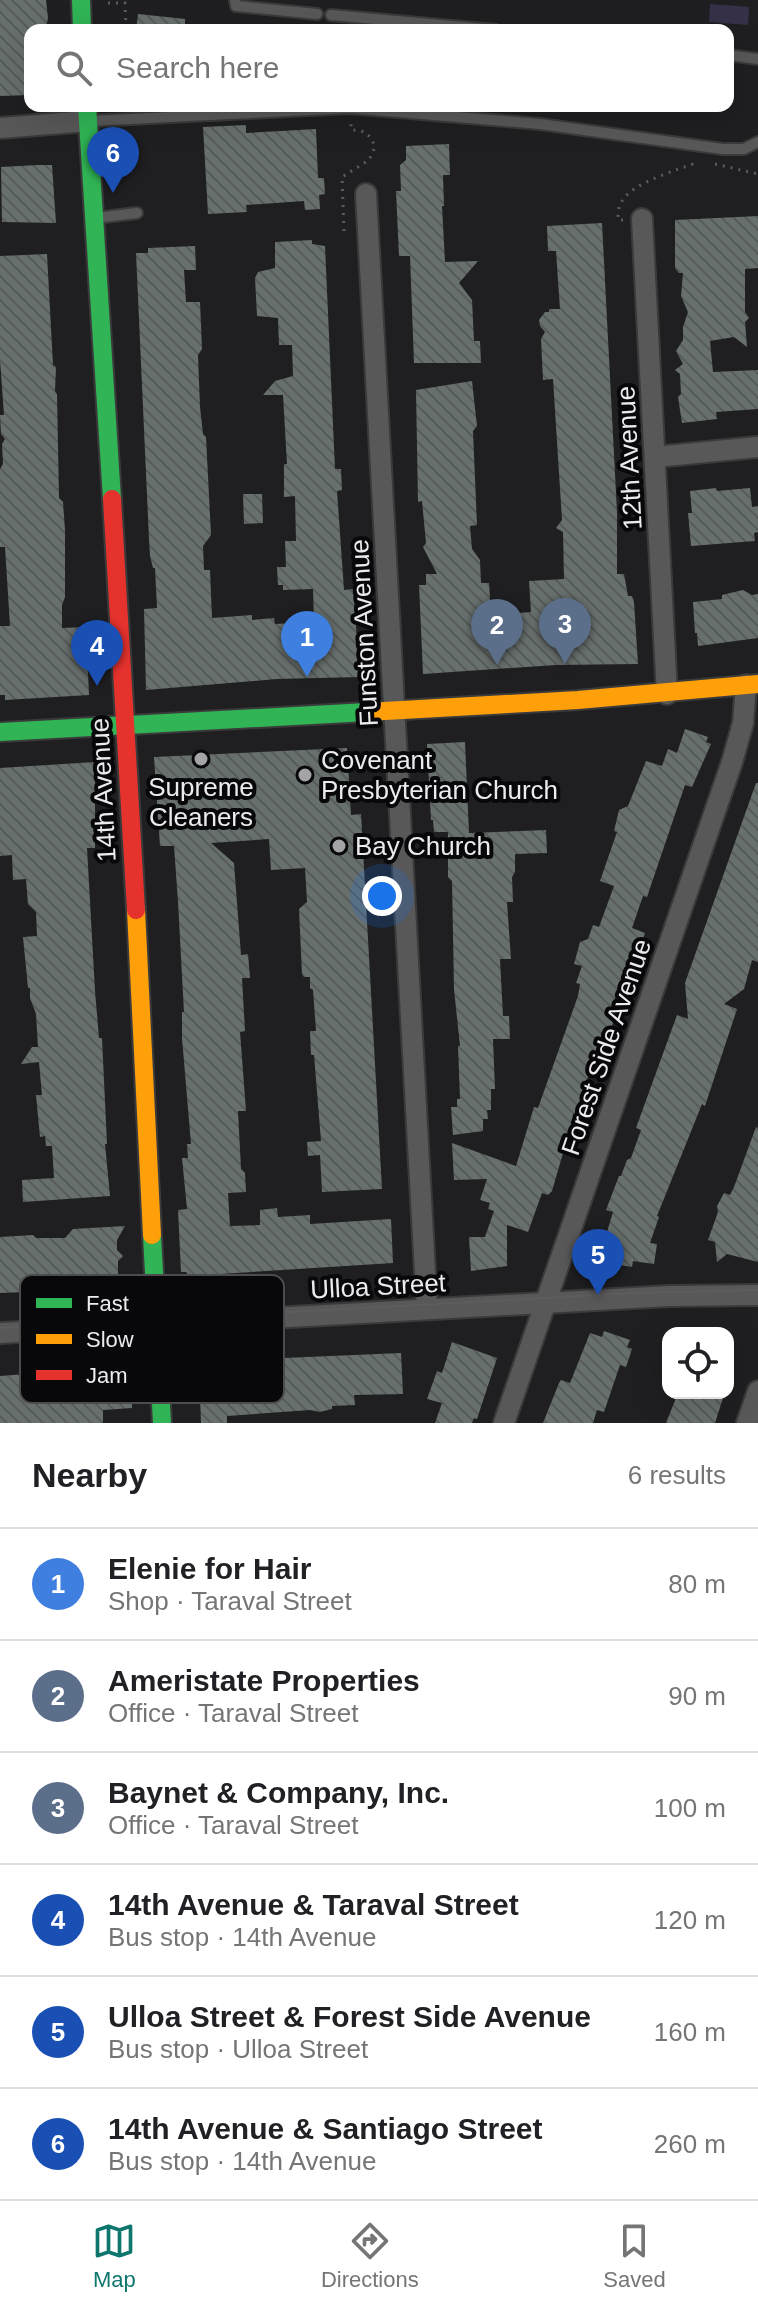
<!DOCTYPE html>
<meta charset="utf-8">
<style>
:root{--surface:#fff;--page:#f6f6f6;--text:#202124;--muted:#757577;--line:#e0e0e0;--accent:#0f766e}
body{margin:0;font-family:Helvetica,sans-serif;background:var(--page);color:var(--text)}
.controls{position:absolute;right:24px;bottom:24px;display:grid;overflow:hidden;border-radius:16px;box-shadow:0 8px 32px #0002}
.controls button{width:72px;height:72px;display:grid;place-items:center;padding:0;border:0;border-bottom:2px solid var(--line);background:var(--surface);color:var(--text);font:40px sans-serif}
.you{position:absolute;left:382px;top:896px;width:28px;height:28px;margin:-20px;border:6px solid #fff;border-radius:50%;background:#1a73e8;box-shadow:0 0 0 12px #1a73e833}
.badge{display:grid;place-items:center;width:52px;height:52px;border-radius:50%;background:var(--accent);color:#fff;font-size:26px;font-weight:700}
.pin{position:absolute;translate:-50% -66px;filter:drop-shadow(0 2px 4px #0008)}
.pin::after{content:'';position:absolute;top:42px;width:28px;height:24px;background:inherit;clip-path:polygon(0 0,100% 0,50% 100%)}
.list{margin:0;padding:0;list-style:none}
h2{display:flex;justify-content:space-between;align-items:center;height:104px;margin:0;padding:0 32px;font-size:34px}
h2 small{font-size:26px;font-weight:400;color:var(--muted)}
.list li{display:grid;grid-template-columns:52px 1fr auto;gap:24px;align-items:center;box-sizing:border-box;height:112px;padding:0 32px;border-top:2px solid var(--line)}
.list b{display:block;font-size:30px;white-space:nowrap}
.list p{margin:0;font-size:26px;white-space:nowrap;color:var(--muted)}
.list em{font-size:26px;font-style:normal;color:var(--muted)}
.icon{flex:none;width:44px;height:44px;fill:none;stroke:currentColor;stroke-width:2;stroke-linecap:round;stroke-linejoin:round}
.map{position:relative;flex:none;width:758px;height:1423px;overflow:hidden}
.search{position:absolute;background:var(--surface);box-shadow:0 8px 32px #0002;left:24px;right:24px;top:24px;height:88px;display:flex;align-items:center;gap:20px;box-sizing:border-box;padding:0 28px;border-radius:16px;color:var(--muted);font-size:30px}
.sheet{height:776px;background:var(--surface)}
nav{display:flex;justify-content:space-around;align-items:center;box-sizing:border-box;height:112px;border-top:2px solid var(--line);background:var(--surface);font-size:22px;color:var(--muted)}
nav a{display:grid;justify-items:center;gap:4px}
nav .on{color:var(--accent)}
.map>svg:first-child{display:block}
</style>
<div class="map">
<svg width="758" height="1423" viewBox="0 0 758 1423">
<defs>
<pattern id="building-back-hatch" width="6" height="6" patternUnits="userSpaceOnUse" patternTransform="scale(2)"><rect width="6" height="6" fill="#68706d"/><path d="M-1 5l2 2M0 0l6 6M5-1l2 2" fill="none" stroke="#575b5a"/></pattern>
</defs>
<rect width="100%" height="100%" fill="#1f1f21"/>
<!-- pitch -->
<polygon fill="#363148" points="710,4 749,7 748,25 709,22"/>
<!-- building -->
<g fill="url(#building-back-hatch)">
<polygon points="0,0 46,0 48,18 46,27 30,30 30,95 0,96"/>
<polygon points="138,14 185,19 185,30 136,30"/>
<polygon points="246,125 246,133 316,129 318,178 324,178 325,194 319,195 320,209 305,210 304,201 246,205 247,212 208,214 203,127"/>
<polygon points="449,144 450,175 443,175 444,206 442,206 445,262 478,261 459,283 472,300 474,341 480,341 481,363 414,363 410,256 399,256 396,191 401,191 400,165 406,160 406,146"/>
<polygon points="37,165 52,165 56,223 2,222 1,167"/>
<polygon points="758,216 758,268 745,269 745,312 749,318 745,322 747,347 734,337 710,341 713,372 758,370 758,409 716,412 717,419 682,423 678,397 681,394 680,374 675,370 683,364 676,351 683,340 683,327 688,312 681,296 683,273 679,273 675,268 675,220"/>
<polygon points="602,223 617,512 617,574 624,574 628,596 632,596 634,602 638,664 556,665 423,674 419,585 426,585 426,574 437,574 423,547 426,543 422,501 418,502 416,390 472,381 477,426 473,431 477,525 470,526 472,549 480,560 481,583 489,583 491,615 531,612 529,581 564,579 563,532 556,528 562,520 553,379 543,380 541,339 545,332 540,326 539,320 545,312 549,312 549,309 560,309 556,251 548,251 547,226"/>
<polygon points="312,240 312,244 325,246 335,469 341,469 342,490 337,491 344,590 353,589 360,677 277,679 146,690 144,609 157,608 155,568 153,568 150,556 149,539 136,253 148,253 148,248 195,246 196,270 184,270 186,302 200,302 202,349 198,355 200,407 203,434 206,437 211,535 203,546 204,570 210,570 212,618 252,615 252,620 274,618 275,624 314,622 313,589 283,590 283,585 278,585 277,567 286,567 285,541 296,541 295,496 284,497 284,464 287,464 283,395 263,395 275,381 293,376 292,345 279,345 278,318 257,316 255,278 258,272 275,268 275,242"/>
<polygon points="47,254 53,365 56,367 55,391 57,394 59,498 63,502 65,530 65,597 62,605 62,628 86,627 89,695 5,700 5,695 0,695 0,626 10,626 5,547 0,547 0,469 3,464 2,444 5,439 1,434 0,415 4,415 0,360 0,256"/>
<polygon points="716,488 717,491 750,488 752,507 758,506 758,532 754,533 755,541 691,546 688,513 692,513 690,491"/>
<polygon points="243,494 262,494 263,523 244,524"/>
<polygon points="743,590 752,595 758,594 758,638 698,646 697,633 695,633 693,602 722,599 722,595"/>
<polygon points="685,729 708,737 706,742 711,744 692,787 685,785 647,897 643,896 632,928 645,933 632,970 626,968 609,1015 615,1017 595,1076 589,1074 579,1103 583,1105 574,1131 570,1129 552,1191 548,1195 542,1193 528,1232 507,1225 507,1266 471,1271 469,1237 485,1237 494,1211 488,1209 490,1203 480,1200 487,1179 454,1180 452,1143 516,1166 534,1107 538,1108 578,996 580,984 576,983 582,966 574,964 580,942 588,939 593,925 599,927 614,886 600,881 617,832 614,831 619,810 628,806 646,761 662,766 668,749 677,753"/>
<polygon points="465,742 469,833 546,830 547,853 515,854 515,872 512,877 513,902 507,902 511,959 500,959 503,1016 509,1016 510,1039 493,1039 495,1089 491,1089 491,1110 487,1110 488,1119 483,1119 483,1131 453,1135 451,1107 457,1107 457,1099 460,1099 458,1046 460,1046 454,989 452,881 448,877 448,832 434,832 433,820 431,820 427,744"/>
<polygon points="347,748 351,815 361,814 382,1189 322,1192 320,1155 308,1156 307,1142 321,1141 314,1055 311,1055 310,1031 316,1031 313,990 310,988 310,977 304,977 302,974 299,909 307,902 305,868 271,870 269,839 211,843 234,863 241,955 248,954 250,978 242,978 245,1031 240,1032 246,1111 238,1111 241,1169 245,1173 246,1192 228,1193 230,1226 260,1225 260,1210 277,1208 278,1217 310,1215 310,1224 391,1219 393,1263 189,1276 186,1272 181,1272 178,1210 187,1209 182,1158 188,1158 187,1144 191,1144 182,1038 182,1012 184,1012 178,902 174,846 160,846 154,757"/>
<polygon points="95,762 95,848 87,848 95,991 99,1038 102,1038 107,1144 105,1144 110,1196 23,1202 22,1180 54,1178 52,1146 46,1146 45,1136 40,1137 36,1095 42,1095 39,1062 21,1064 32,1047 38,1047 36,1014 30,998 30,988 28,988 23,937 37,936 36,912 28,904 26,879 13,880 12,855 0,856 0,768"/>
<polygon points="756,783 758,783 758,962 752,960 744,989 724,1004 737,1009 705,1106 702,1104 657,1216 659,1217 650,1243 657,1244 654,1264 633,1261 632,1267 609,1263 601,1252 613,1212 606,1210 619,1176 621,1176 627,1160 631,1158 641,1130 636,1128 677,1015 688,1019 685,983"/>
<polygon points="756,1127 758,1128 758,1262 727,1254 717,1262 715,1242 708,1240 718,1212 717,1206 724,1193 730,1195 734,1187"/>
<polygon points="125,1226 117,1240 117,1250 123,1256 118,1261 118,1285 84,1286 77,1290 0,1293 0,1237 33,1235 36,1238 65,1238 73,1229"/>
<polygon points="604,1331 630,1340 627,1347 632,1349 626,1367 620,1365 604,1412 597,1410 593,1423 543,1423 559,1383 561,1380 570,1383 590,1333 602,1337"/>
<polygon points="452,1342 497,1358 477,1419 474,1418 472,1423 435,1423 442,1403 427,1399 437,1371 442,1373"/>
<polygon points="401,1353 403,1394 354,1395 355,1405 332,1406 332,1409 320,1412 310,1410 227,1416 227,1423 201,1423 200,1397 188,1398 186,1365 190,1364 190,1359 238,1360"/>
<polygon points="132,1366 132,1408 103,1410 103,1423 0,1423 0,1376"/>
<polygon points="678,1393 709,1393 723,1398 715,1423 666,1423"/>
</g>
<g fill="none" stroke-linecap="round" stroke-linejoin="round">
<defs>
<g id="lane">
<polyline points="235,0 236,6 317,14"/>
<polyline points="331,15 496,30"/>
<polyline points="728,55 758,59"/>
<polyline points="90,121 350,108 540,124 723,149 744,149 758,142"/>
<polyline points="96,218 137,213"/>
</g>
<g id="street">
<polyline points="0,128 88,121"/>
<polyline points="366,194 427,1309"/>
<polyline points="642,219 667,694"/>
<polyline points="655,457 758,447"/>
<polyline points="0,1333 669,1296 758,1295"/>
<polyline points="504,1423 732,762 743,723 746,685"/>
<polyline points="747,1423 758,1391"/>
</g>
<g id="fast">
<polyline points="81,0 82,30"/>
<polyline points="87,106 112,499"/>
<polyline points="0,732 367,712"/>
<polyline points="152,1235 162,1423"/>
</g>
<g id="slow">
<polyline points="367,712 578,700 758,684"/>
<polyline points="136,910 152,1235"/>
</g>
<polyline id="jam" points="112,499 136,910"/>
</defs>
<!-- lane casing -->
<use href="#lane" stroke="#3a3a3b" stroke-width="14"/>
<!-- street casing -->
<use href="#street" stroke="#3a3a3b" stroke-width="24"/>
<!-- fast casing -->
<use href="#fast" stroke="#3a3a3b" stroke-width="22"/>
<!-- slow casing -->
<use href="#slow" stroke="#3a3a3b" stroke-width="22"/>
<!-- jam casing -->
<use href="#jam" stroke="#3a3a3b" stroke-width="22"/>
<!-- path -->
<g stroke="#5c5c5e" stroke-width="3" stroke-dasharray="2 6" stroke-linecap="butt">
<polyline points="108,3 125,3 126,30"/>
<polyline points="715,164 758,174"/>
<path d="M 623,220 L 618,220 C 618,213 618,207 622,201 C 633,182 678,170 698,162"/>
<path d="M 344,231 L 342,177 L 369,160 L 375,147 C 370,134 365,130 351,130 L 351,123"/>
</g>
<!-- lane -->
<use href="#lane" stroke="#585859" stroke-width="10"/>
<!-- street -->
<use href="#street" stroke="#585859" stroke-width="20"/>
<!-- fast -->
<use href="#fast" stroke="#30b455" stroke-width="18"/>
<!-- slow -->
<use href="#slow" stroke="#ff9f0a" stroke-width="18"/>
<!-- jam -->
<use href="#jam" stroke="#e5322d" stroke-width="18"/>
<!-- tram -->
<polyline stroke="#5d5c5e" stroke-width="2" points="0,1328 635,1293 758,1290"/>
</g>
<!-- markers -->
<g fill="#a4a4a6" stroke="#08080a" stroke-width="3">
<circle cx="201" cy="759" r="8"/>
<circle cx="305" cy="775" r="8"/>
<circle cx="339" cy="846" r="8"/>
</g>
<g text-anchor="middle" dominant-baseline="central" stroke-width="8" stroke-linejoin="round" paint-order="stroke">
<!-- street labels -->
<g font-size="26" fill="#ebebee" stroke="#08080a">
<text transform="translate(629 458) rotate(-93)">12th Avenue</text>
<text transform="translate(364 633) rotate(-93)">Funston Avenue</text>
<text transform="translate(103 790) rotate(-93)">14th Avenue</text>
<text transform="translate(606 1047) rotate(-71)">Forest Side Avenue</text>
<text transform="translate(378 1286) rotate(-3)">Ulloa Street</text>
</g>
<!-- poi labels -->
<g font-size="26" fill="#ebebee" stroke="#08080a" text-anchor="start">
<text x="321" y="760">Covenant<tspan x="321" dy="30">Presbyterian Church</tspan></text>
<text x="201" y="787" text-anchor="middle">Supreme<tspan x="201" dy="30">Cleaners</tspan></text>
<text x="355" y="846">Bay Church</text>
</g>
</g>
<!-- legend -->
<rect x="20" y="1275" width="264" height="128" rx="12" fill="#08080a" stroke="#4c4c4e" stroke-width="2"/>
<rect x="36" y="1298" width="36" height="10" fill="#30b455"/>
<rect x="36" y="1334" width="36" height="10" fill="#ff9f0a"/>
<rect x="36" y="1370" width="36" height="10" fill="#e5322d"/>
<g font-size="22" fill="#ebebee">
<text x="86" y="1311">Fast</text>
<text x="86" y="1347">Slow</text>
<text x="86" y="1383">Jam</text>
</g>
</svg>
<div class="controls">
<button><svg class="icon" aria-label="locate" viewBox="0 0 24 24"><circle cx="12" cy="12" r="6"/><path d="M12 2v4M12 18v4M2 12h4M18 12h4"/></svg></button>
</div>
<div class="you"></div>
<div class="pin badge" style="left:307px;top:677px;background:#3f7fe0">1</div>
<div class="pin badge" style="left:497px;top:665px;background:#5c6f8a">2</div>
<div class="pin badge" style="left:565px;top:664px;background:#5c6f8a">3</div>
<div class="pin badge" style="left:97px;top:686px;background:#1a4fb4">4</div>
<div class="pin badge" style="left:598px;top:1295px;background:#1a4fb4">5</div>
<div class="pin badge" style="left:113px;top:193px;background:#1a4fb4">6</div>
<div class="search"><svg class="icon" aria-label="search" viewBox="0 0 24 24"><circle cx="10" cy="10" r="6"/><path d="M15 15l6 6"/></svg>Search here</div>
</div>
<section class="sheet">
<h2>Nearby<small>6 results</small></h2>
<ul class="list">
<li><span class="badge" style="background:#3f7fe0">1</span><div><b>Elenie for Hair</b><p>Shop · Taraval Street</p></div><em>80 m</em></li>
<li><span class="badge" style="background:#5c6f8a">2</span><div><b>Ameristate Properties</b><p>Office · Taraval Street</p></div><em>90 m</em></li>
<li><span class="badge" style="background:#5c6f8a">3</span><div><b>Baynet &amp; Company, Inc.</b><p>Office · Taraval Street</p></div><em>100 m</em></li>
<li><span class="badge" style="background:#1a4fb4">4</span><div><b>14th Avenue &amp; Taraval Street</b><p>Bus stop · 14th Avenue</p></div><em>120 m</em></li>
<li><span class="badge" style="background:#1a4fb4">5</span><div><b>Ulloa Street &amp; Forest Side Avenue</b><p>Bus stop · Ulloa Street</p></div><em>160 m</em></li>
<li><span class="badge" style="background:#1a4fb4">6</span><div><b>14th Avenue &amp; Santiago Street</b><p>Bus stop · 14th Avenue</p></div><em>260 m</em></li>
</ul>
</section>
<nav>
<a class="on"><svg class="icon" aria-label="map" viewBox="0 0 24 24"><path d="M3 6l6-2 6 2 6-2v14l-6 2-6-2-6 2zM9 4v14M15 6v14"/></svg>Map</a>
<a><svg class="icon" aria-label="directions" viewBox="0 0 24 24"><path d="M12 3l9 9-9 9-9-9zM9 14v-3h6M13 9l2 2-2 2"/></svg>Directions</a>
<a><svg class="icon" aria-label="saved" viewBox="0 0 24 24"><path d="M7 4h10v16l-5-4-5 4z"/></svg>Saved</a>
</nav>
